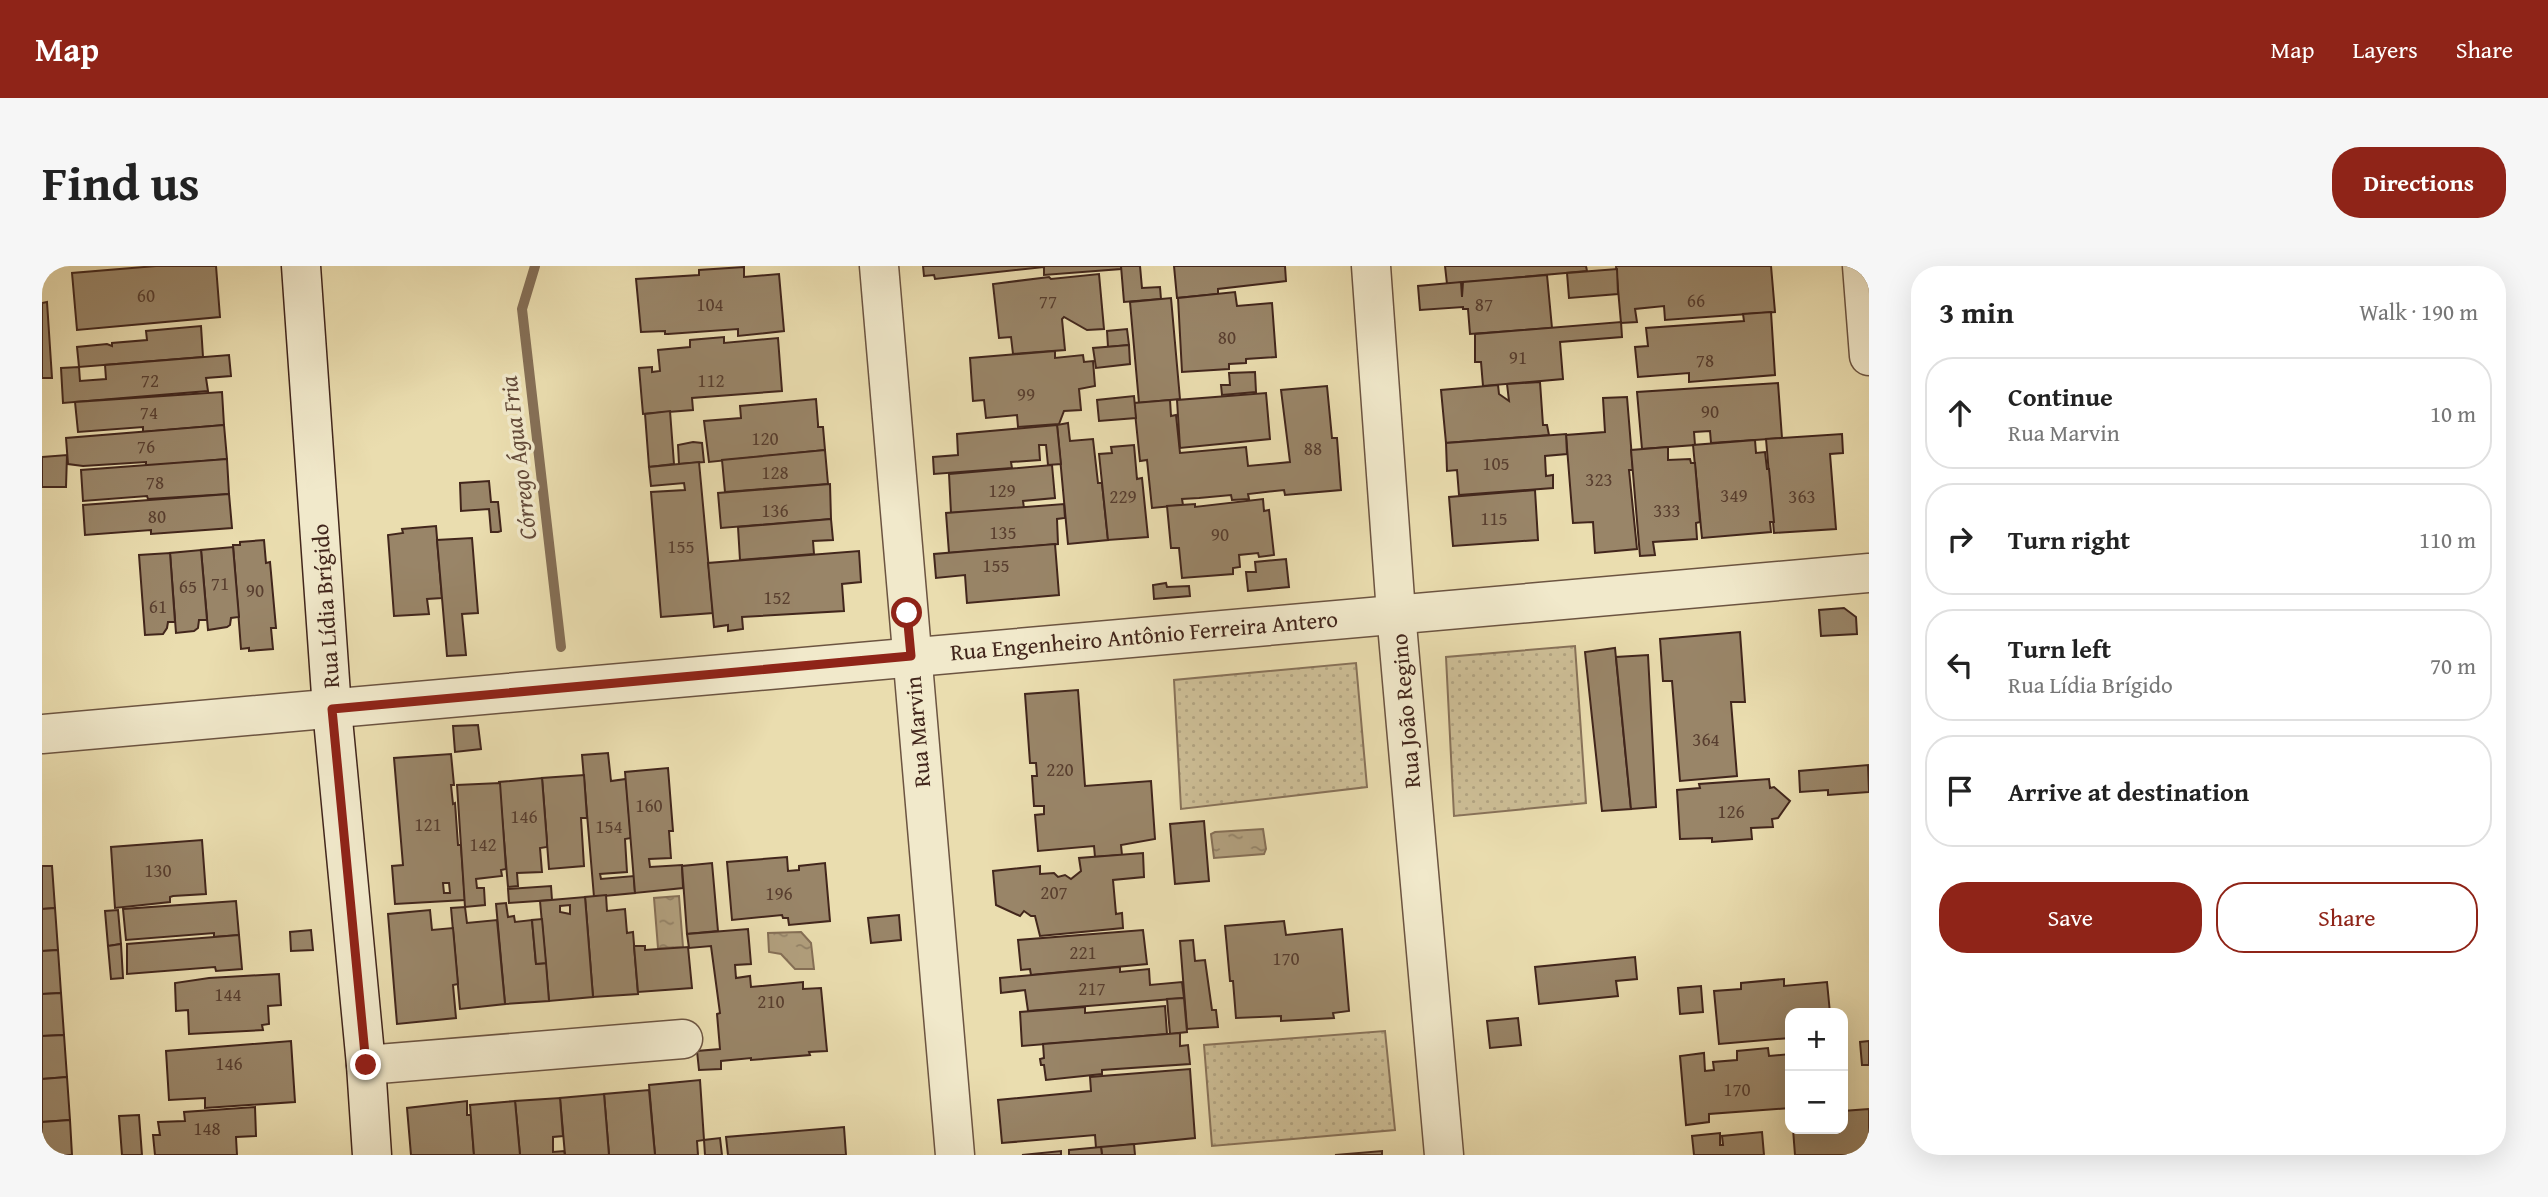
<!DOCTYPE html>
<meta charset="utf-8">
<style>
:root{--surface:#fff;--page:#f6f6f6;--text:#222;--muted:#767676;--line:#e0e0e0;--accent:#8f2418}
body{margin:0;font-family:"Gentium Book Plus",serif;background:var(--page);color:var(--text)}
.controls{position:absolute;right:21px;bottom:21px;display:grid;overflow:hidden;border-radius:14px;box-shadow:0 7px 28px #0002}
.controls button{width:63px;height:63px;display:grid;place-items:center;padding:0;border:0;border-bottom:2px solid var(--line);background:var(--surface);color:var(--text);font:35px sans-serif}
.stop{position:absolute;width:21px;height:21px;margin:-16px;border:5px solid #8f2418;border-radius:50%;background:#fff}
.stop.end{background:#8f2418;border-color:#fff;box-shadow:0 2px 7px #0008}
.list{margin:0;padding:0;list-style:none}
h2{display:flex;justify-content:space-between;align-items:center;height:91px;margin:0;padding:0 28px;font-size:30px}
h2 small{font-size:23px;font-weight:400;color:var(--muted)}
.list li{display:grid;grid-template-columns:46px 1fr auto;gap:21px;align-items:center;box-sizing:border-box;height:112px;margin:0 14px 14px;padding:0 14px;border:2px solid var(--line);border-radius:28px}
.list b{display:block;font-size:26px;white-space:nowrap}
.list p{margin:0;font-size:23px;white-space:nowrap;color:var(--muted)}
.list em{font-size:23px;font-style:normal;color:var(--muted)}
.actions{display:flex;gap:14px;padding:21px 28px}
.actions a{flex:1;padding:16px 0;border:2px solid var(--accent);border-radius:28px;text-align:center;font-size:24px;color:var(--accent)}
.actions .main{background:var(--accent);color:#fff}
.icon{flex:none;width:38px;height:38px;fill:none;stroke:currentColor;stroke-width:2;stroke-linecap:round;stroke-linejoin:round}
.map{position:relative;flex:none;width:1827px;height:889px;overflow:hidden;border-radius:28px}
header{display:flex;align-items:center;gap:42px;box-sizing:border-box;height:98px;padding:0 35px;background:var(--accent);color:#fff}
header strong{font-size:33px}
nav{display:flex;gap:38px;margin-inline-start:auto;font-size:24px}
.intro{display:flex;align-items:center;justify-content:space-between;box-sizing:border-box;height:168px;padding:0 42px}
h1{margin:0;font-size:49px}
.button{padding:18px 32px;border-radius:28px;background:var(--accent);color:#fff;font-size:24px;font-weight:700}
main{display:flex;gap:42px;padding:0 42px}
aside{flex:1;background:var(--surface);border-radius:28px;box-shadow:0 7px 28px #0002}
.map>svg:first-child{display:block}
</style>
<header>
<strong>Map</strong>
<nav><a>Map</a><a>Layers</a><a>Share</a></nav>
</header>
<div class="intro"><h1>Find us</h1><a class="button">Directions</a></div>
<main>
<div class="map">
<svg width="1827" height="889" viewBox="0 0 1827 889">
<defs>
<pattern id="grass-dots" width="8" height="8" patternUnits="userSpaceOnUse" patternTransform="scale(1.75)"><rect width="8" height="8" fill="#cdbe96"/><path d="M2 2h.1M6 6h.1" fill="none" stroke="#b1a381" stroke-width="1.8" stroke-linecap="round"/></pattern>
<pattern id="water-ripples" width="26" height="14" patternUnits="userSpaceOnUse" patternTransform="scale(1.75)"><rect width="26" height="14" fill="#b19f7d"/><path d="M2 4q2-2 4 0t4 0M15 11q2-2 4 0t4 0" fill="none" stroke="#928166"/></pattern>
</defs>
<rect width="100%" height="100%" fill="#eaddaf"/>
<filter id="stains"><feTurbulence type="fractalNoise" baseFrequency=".00286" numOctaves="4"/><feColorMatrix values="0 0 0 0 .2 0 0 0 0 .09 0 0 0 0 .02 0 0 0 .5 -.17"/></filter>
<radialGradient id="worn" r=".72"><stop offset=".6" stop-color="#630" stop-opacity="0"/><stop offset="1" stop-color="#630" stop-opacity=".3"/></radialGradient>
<!-- grass -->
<g fill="url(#grass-dots)" stroke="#887259" stroke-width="2">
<polygon points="1533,380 1544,537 1412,550 1404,391"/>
<polygon points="1314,397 1325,521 1139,543 1132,414"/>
<polygon points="1343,765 1353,864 1170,880 1162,779"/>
</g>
<!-- water -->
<g fill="url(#water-ripples)" stroke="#856f56" stroke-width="2">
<polygon points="1221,563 1224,583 1222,588 1172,592 1169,568 1173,566"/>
<polygon points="637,630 641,681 616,682 612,632"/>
<polygon points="759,666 769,677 772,703 753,703 739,688 727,686 726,667"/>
</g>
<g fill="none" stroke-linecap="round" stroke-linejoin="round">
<!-- stream -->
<polyline stroke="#856f56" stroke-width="10" points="493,0 480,43 519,381"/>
</g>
<!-- building -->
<g fill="#998568" stroke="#42261c" stroke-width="2" fill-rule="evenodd">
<polygon points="114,0 174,0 178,51 35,64 30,7"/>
<polygon points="881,0 1079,0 1079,3 1002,9 1002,1 893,13 892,9 882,10"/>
<polygon points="1079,0 1098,0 1100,22 1118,21 1119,33 1082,36"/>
<polygon points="1132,0 1243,0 1244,15 1176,23 1176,28 1135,32"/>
<polygon points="1403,0 1544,0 1545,5 1405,18"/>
<polygon points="1574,0 1729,0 1733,46 1623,54 1622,40 1593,43 1595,56 1579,57"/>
<polygon points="702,1 702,11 737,8 742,65 696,70 696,63 626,68 623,68 623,65 599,66 594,13 657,9 657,4"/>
<polygon points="1575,3 1576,28 1527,32 1525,7"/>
<polygon points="1057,8 1062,63 1045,64 1022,51 1020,53 1023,84 971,88 969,71 957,72 951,18 1007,11 1009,13"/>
<polygon points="1505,9 1510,62 1428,68 1426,43 1421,43 1421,41 1378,44 1376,20 1419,16 1420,31 1421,16"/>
<polygon points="1193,26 1195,40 1230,37 1234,91 1204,93 1204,97 1187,98 1187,103 1140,106 1136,32"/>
<polygon points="1129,32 1138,133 1097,137 1088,36"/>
<polygon points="5,36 10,112 0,112 0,37"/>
<polygon points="1729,46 1733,109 1647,116 1647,107 1596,111 1593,81 1606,80 1604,62 1702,55 1701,48"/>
<polygon points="1579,56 1580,71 1518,76 1521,113 1441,120 1439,96 1433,96 1433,68"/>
<polygon points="159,60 161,91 37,101 35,81 65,78 70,80 70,77 105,74 104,65"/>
<polygon points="1085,63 1087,79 1066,81 1065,65"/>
<polygon points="682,71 682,77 736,72 740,125 650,132 651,144 601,148 597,102 610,101 610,106 618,105 616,84 648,81 648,74"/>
<polygon points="1087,79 1088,98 1054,102 1051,82"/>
<polygon points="1013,85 1013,92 1041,89 1042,96 1051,95 1053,120 1037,123 1039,144 1022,145 1017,158 976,161 975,149 944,152 942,134 931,135 928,92"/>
<polygon points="187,89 189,110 164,112 166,125 21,137 19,102 37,101 38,115 64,113 63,99"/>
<polygon points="1213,106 1214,126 1180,129 1179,119 1188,119 1187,107"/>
<polygon points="1498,116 1501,159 1505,159 1507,169 1404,177 1399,124 1456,119 1457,128 1467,135 1465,118"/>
<polygon points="1736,117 1740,172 1669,177 1668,165 1652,166 1653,179 1600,183 1595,126"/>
<polygon points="1285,120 1290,172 1295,172 1299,224 1243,229 1242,224 1206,228 1207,233 1190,234 1189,229 1157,232 1140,233 1141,239 1110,242 1105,194 1098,195 1092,137 1128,134 1129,150 1134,149 1138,187 1204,181 1206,200 1248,196 1239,124"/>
<polygon points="180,126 182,159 101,166 101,161 36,166 33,136"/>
<polygon points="1224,127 1228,173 1138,182 1135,134"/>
<polygon points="1092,130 1094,152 1057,155 1055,134"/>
<polygon points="1585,131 1591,204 1587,204 1595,283 1553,287 1551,256 1531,257 1524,169 1563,166 1561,132"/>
<polygon points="774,133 776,158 776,161 781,161 783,184 667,196 662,155 699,152 698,140"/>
<polygon points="628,145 632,198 607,201 603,148"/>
<polygon points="1026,157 1028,175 1051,173 1056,217 1060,217 1066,274 1026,278 1015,159"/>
<polygon points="182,159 185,193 104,200 104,196 41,200 26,198 24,172"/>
<polygon points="1015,159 1019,198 1006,199 1004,179 997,179 998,194 969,196 970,202 892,208 891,191 916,189 915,168"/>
<polygon points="1524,168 1525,188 1503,190 1504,210 1511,209 1511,222 1417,229 1415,204 1405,205 1404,177"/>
<polygon points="1800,168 1801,187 1788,188 1794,263 1732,267 1724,173"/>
<polygon points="1713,174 1714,187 1723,186 1725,203 1727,203 1732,256 1728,256 1729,266 1660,272 1651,179"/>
<polygon points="651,176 660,177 662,196 637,198 636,179"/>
<polygon points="1092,179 1095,213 1100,212 1106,271 1066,274 1057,188 1070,187 1069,181"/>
<polygon points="1626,181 1626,194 1648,193 1649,197 1653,197 1658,256 1654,257 1655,273 1611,276 1613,289 1598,290 1589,184"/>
<polygon points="783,184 786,218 683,226 680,194"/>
<polygon points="25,189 24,221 0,221 0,191"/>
<polygon points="185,193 187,228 106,233 105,230 41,235 39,204"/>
<polygon points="657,196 671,347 619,351 609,226 643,224 642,217 609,220 607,201"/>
<polygon points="1010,199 1013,232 981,235 982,242 909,247 907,208"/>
<polygon points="447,215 449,236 456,236 459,265 456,266 449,266 447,243 419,245 418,217"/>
<polygon points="788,218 789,253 679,262 676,227"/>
<polygon points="1493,224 1496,274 1411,280 1407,231"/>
<polygon points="187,228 190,262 109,268 109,264 43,269 41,239"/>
<polygon points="1221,233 1222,245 1227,244 1232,289 1217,291 1216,287 1197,289 1198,301 1191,302 1191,308 1140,312 1137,282 1129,282 1125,240 1153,238 1153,241"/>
<polygon points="1022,238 1023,252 1015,253 1016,278 907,287 904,247"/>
<polygon points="789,253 791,274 771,275 772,288 698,294 696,261"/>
<polygon points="394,260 400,332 385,333 387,348 352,350 346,269 361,267 360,263"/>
<polygon points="430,272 436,347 420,348 424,389 405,390 395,274"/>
<polygon points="222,274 224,297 228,296 234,362 229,362 231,383 207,385 207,382 199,383 191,279 198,279 198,276"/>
<polygon points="1013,278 1017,329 925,337 923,309 894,312 892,288"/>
<polygon points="191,281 197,351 189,352 188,359 185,361 166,364 159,284"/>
<polygon points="159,284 165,354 157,354 156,362 152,365 134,367 128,287"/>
<polygon points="817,285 819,316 800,318 802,345 700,351 701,363 686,365 686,359 672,361 666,297"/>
<polygon points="128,287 133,356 126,356 125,362 121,368 103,369 97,289"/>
<polygon points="1244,293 1247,321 1206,325 1204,306 1214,306 1213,296"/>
<polygon points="1124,317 1125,321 1147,320 1148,330 1112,333 1111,319"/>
<polygon points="1802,342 1814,351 1815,368 1779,370 1777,344"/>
<polygon points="1698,366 1703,436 1689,436 1695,510 1638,515 1630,415 1621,415 1618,373"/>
<polygon points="1573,382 1589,543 1560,545 1543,386"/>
<polygon points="1606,389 1614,541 1589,543 1574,391"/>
<polygon points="1036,424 1043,520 1109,515 1113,573 1079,579 1080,589 1053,591 1052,580 996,585 993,549 1002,548 1002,540 992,540 990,510 995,510 994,497 988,497 983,428"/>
<polygon points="436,459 439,483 413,486 411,460"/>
<polygon points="566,487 569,515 584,513 589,572 583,573 585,606 558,608 559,613 592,610 593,627 552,631 540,489"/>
<path d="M 409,488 L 412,519 L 409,519 L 411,538 L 413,537 L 416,579 L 419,579 L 423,634 L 353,638 L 350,600 L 361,599 L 352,492 ZM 401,617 L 407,617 L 408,627 L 402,627 Z"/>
<polygon points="1826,499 1827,526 1786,529 1786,524 1758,526 1757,505"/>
<polygon points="626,502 631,565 627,565 629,592 607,593 608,601 640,599 641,622 593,627 583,506"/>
<polygon points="542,509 545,552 539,552 542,600 507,603 500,512"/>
<polygon points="500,512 505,576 505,581 498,582 500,606 475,607 476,620 466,621 457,516"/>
<polygon points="1727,513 1728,522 1732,521 1748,535 1736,552 1730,553 1731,561 1709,562 1710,573 1670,576 1670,572 1638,573 1635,524 1658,522 1657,518"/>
<polygon points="458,517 464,603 459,604 460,610 434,613 435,622 442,622 443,639 423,641 415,519"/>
<polygon points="1162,555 1167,615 1133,618 1128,558"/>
<polygon points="160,574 164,628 131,630 128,631 128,636 73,642 69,581"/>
<polygon points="1101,587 1102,611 1071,614 1074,648 1080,647 1081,662 998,670 993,650 989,650 982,645 978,650 954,639 951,605 998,600 998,608 1012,607 1016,611 1023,609 1029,613 1039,605 1037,592"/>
<polygon points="745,591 746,605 757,604 757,600 783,597 788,655 747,659 746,652 741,652 740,649 690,654 685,596"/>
<polygon points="670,597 676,665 645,668 640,600"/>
<polygon points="0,600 10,600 13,642 0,643"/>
<polygon points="509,620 510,634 467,637 466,623"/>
<polygon points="564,629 565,645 583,643 585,667 591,666 596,728 551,731 543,631"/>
<path d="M 543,631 L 551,731 L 507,735 L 498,635 ZM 528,639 L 528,648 L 518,646 L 518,640 Z"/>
<polygon points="194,635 197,669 172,671 172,667 84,674 81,643"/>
<polygon points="464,637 466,651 472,650 473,656 490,654 494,698 504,697 507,735 463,738 454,638"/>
<polygon points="423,641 425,657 455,654 463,738 418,743 409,642"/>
<polygon points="13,642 16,684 0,685 0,643"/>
<polygon points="76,644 79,678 66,680 63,645"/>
<polygon points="388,644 390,664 411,662 416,718 411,719 414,752 355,758 346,648"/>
<polygon points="857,649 859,674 829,677 826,652"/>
<polygon points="500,653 504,697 494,698 490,654"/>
<polygon points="1242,655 1244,669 1300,663 1307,745 1291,747 1292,752 1239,755 1239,750 1194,752 1191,715 1188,715 1183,660"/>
<polygon points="706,663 709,698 693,699 694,712 708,710 709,721 761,716 761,723 779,722 785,785 767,786 768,789 709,794 709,792 679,795 679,803 657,804 655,785 678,783 675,748 678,747 669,680 647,682 645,668"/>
<polygon points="269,664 271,684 249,685 248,666"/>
<polygon points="1101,664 1105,698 989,709 988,703 979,704 976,674"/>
<polygon points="197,669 200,703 174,705 173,701 85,708 85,678"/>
<polygon points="1151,674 1153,695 1163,694 1170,744 1174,744 1176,761 1145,763 1138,675"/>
<polygon points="79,678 81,712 69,713 66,680"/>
<polygon points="592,680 603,680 603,684 646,681 650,722 596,726"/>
<polygon points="16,684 19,727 0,728 0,685"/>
<polygon points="1593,691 1595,713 1574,715 1576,730 1497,738 1493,701"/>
<polygon points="1078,701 1078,706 1107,703 1108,719 1140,716 1142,732 986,745 983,724 959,727 958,712"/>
<polygon points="237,708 239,739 226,740 227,758 220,759 221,764 147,768 146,744 134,745 133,717 167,712"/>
<polygon points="1742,713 1742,720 1785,716 1788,747 1748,747 1748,772 1677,778 1672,725 1699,723 1699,717"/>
<polygon points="1659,720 1661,746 1638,748 1636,722"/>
<polygon points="19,727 22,769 0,770 0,728"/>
<polygon points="1142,732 1145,766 1128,768 1125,733"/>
<polygon points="1123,740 1125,768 980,780 978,746 1043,741 1043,747"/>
<polygon points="1476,752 1479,779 1448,782 1445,755"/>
<polygon points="1138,767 1138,780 1146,779 1148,798 1060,804 1060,808 1004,814 1002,799 999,799 998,793 1002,792 1001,778"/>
<polygon points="22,769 25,811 0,813 0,770"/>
<polygon points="249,775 253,836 163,842 163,832 127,834 124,785"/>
<polygon points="1827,775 1827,799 1820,799 1818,776"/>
<polygon points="1726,782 1727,790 1748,788 1748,842 1667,848 1667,856 1644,859 1638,790 1662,787 1663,805 1672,804 1671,796 1695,794 1695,785"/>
<polygon points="1148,803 1153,872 1054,882 1053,869 960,877 956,834 1049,825 1048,811"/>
<polygon points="25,811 28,854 0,856 0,813"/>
<polygon points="658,814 662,874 655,875 656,889 613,889 607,819"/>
<polygon points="607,824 613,889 567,889 562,828"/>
<polygon points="562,828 567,889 523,889 518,832"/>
<polygon points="518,832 521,870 511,871 511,886 522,885 523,889 478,889 473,835"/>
<polygon points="425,835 425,849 429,849 432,889 369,889 365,842"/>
<polygon points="473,835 478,889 432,889 428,839"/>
<polygon points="213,841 214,870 194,871 195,889 113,889 111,869 118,869 116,856 143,855 142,846"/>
<polygon points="1827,843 1827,889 1753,889 1751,863 1801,863 1801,845"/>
<polygon points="97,849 100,889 80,889 77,850"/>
<polygon points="28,854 30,889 0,889 0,856"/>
<polygon points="802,861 804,889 686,889 684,871"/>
<polygon points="1720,866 1722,889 1652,889 1650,870 1678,867 1678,879 1681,879 1680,870"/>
<polygon points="678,872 680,889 663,889 662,874"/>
<polygon points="1092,878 1093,889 1060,889 1059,881"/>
<polygon points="1059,881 1060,889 1027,889 1027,884"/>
<polygon points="1019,885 1019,889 980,889"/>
<polygon points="1340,885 1340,889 1293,889"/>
</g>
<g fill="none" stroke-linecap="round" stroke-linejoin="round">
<defs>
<g id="street">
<polyline points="837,0 913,889"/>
<polyline points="1329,0 1354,347 1402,889"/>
<polyline points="1820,0 1827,90"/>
<polyline points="0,468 1827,307"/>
<polyline points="324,799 641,773"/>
</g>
<polyline id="secondary" points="259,0 290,443 324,799 330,889"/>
</defs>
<!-- street casing -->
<use href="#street" stroke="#6c5441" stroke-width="41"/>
<!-- secondary casing -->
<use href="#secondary" stroke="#42261c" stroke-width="41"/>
<!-- street -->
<use href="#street" stroke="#f1e9cb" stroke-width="38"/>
<!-- secondary -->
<use href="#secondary" stroke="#f1e9cb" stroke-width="38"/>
</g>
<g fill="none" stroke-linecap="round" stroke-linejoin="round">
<!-- route -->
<polyline stroke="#8f2418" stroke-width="9" points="324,799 290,443 869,390 865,347"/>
</g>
<g text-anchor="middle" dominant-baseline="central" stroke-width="7" stroke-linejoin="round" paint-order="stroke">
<!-- number labels -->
<g font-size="19" fill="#583e2f">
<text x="104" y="29">60</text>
<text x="1654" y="34">66</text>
<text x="1006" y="35">77</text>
<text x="668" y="38">104</text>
<text x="1442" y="38">87</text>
<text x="1185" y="71">80</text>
<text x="1476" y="91">91</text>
<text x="1663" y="94">78</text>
<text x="108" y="114">72</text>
<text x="669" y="114">112</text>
<text x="984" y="128">99</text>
<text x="1668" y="145">90</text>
<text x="107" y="146">74</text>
<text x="723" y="172">120</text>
<text x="104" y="180">76</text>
<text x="1271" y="182">88</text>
<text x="1454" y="197">105</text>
<text x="733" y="206">128</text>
<text x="1557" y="213">323</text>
<text x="113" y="216">78</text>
<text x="960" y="224">129</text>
<text x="1692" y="229">349</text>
<text x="1081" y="230">229</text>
<text x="1760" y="230">363</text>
<text x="733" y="244">136</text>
<text x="1625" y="244">333</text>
<text x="115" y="250">80</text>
<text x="1452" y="252">115</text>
<text x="961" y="266">135</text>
<text x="1178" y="268">90</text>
<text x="639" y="280">155</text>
<text x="954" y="299">155</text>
<text x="178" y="317">71</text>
<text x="146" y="320">65</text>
<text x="213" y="324">90</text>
<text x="735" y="331">152</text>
<text x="116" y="340">61</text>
<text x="1664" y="473">364</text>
<text x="1018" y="503">220</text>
<text x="607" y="539">160</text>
<text x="1689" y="545">126</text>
<text x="482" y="550">146</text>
<text x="386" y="558">121</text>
<text x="567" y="560">154</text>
<text x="441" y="578">142</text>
<text x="116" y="604">130</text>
<text x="1012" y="626">207</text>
<text x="737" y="627">196</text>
<text x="1041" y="686">221</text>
<text x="1244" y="692">170</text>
<text x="1050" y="722">217</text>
<text x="186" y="728">144</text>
<text x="729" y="735">210</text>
<text x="187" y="797">146</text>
<text x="1695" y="823">170</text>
<text x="165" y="862">148</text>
</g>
<!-- street labels -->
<g font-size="23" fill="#42261c" stroke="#f1e9cb">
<text transform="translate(283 340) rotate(-94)">Rua Lídia Brígido</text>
<text transform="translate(1102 369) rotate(-5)">Rua Engenheiro Antônio Ferreira Antero</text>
<text transform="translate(1363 445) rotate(-95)">Rua João Regino</text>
<text transform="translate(875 466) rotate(-95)">Rua Marvin</text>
</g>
<!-- water labels -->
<g font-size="24" font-style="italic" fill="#634a39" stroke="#f1e9cb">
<text transform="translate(476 192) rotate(-97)">Córrego Água Fria</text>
</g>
</g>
<rect width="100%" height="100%" filter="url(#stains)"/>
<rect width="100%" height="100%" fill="url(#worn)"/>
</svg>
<div class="controls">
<button>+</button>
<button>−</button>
</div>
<div class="stop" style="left:865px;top:347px"></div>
<div class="stop end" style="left:324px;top:799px"></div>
</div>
<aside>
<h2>3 min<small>Walk · 190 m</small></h2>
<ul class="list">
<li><svg class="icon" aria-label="ahead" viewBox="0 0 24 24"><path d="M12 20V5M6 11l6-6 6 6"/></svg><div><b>Continue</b><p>Rua Marvin</p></div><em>10 m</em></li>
<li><svg class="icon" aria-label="right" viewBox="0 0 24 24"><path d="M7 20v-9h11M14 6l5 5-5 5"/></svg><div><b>Turn right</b></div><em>110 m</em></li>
<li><svg class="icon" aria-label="left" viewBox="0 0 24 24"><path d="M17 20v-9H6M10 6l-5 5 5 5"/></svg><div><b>Turn left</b><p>Rua Lídia Brígido</p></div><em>70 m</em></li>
<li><svg class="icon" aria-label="arrive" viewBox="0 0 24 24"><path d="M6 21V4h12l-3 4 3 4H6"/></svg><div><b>Arrive at destination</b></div></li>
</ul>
<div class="actions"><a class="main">Save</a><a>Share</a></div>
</aside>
</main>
